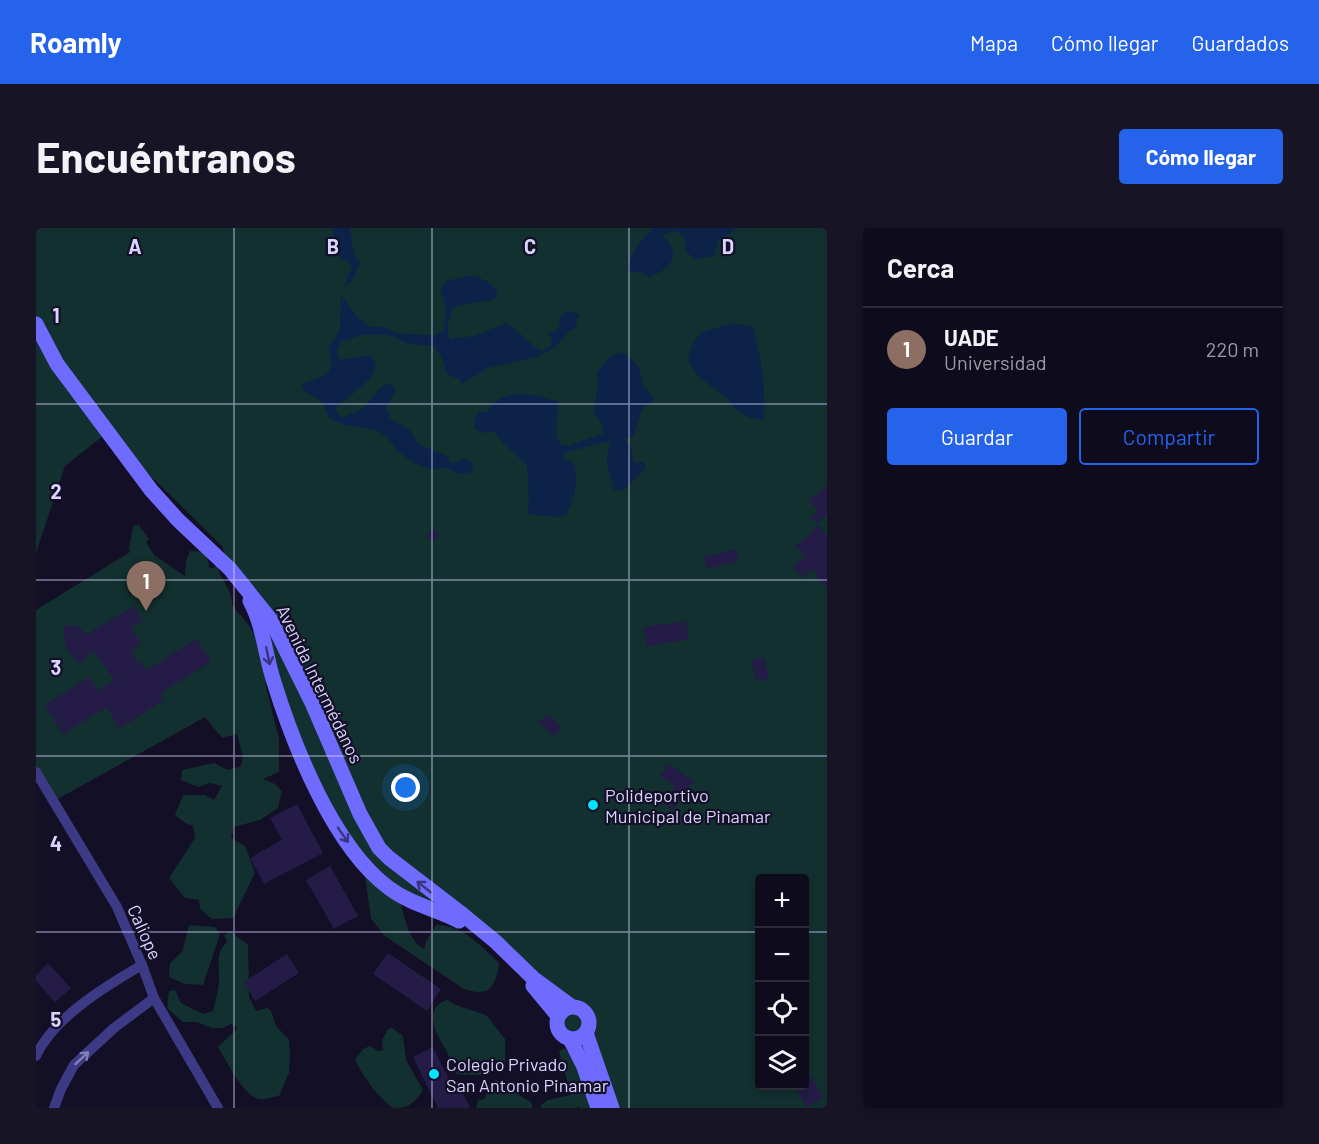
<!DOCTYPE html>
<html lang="es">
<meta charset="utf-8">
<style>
:root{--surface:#0e0b1c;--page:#171425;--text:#f1f3f6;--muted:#9b9ba3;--line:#2e2b3b;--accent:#2563eb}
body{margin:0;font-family:Barlow,sans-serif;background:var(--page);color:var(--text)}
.controls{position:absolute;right:18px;bottom:18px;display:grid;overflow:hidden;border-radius:6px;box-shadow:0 3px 9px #0003}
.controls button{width:54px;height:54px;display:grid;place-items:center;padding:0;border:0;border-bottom:2px solid var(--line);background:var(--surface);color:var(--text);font:30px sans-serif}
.you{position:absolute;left:370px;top:560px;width:21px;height:21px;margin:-15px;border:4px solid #fff;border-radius:50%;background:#1a73e8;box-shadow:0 0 0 9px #1a73e833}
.badge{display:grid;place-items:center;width:39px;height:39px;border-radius:50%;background:var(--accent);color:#fff;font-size:20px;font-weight:700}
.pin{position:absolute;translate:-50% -50px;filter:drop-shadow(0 2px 3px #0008)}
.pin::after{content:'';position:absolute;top:32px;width:21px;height:18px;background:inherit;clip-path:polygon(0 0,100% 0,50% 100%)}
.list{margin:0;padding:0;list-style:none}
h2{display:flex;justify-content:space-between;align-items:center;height:78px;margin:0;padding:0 24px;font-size:26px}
h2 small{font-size:20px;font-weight:400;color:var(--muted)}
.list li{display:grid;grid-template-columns:39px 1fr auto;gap:18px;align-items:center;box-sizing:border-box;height:84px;padding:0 24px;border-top:2px solid var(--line)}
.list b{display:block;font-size:22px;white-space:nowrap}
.list p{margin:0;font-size:20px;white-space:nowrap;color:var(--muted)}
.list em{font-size:20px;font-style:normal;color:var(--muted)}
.actions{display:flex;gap:12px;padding:18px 24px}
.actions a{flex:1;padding:14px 0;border:2px solid var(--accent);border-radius:6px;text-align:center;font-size:21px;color:var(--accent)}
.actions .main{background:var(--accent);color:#fff}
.icon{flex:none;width:33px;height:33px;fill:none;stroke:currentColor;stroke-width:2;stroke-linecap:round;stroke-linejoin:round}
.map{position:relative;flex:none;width:791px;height:880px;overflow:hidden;border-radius:6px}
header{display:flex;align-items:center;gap:36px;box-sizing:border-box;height:84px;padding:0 30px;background:var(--accent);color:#fff}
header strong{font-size:28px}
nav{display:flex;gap:33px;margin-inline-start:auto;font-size:21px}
.intro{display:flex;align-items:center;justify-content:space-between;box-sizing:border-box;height:144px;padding:0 36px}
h1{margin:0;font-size:42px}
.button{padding:15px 27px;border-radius:6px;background:var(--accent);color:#fff;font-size:21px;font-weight:700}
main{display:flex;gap:36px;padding:0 36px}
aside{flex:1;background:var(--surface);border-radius:6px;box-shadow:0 3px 9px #0003}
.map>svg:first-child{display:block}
</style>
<header>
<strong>Roamly</strong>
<nav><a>Mapa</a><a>Cómo llegar</a><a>Guardados</a></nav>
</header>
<div class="intro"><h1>Encuéntranos</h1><a class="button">Cómo llegar</a></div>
<main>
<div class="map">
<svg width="791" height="880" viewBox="0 0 791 880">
<rect width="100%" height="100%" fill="#130f26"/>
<!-- green -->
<g fill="#12302f" fill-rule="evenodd">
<path d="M 0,0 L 791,0 L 791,880 L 576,880 L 529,809 L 524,805 L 520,794 L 495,751 L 422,692 L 365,676 C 369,692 373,712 388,721 L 390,714 L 400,697 C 427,697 445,718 463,735 C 460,758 454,770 428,761 L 349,708 L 335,691 L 327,634 L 230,452 L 229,455 L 243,511 L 243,544 L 227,551 L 239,556 L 246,563 L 242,580 L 224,592 L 198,599 L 195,610 L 209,618 L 219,645 L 197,690 L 176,691 L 164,681 L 163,672 L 149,670 L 133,650 L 159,610 L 157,598 L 149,595 L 139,587 L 147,567 L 169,567 L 178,572 L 186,558 L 174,555 L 162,559 L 145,552 L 146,542 L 178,535 L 192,542 L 205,538 L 207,529 L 201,506 L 186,510 L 169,489 L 18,573 L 0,543 L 0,382 L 94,324 L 93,320 L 97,298 L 103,297 L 113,311 L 110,314 L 118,327 L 149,348 L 150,333 L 154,323 L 170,324 L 174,341 L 181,338 C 185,352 197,363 196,377 L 212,396 L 224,415 L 219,370 L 194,341 L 186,318 L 71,205 L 29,238 L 0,325 ZM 724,650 L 768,650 L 768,858 L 724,858 Z"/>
<polygon points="153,697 179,699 184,706 167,757 149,756 133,749 134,735 146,724"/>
<path d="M 194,703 L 212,717 L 213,769 L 220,783 L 231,780 L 235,783 L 240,798 L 253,812 L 254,826 L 253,845 L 243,868 C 237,869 229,872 223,871 C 207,868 191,833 182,819 L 202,800 L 195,796 L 187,800 L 176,800 L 161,794 L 147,794 L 131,780 L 133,763 L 139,762 L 145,775 L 167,786 L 177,783 C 179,774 182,764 183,755 C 184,739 178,726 191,714 L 188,707 Z"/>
<path d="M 411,772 L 420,777 L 450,787 L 469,811 L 469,838 C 452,848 439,848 420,846 C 418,840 416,834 413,828 C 405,812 382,782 411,772 Z"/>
<path d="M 356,800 L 367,808 L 370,832 L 387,862 C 378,876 373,880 356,880 C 338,863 331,854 319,832 L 327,821 L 334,818 L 342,823 L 347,822 L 346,812 L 352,801 Z"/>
<polygon points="529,820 537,832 558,880 544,880 542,878 541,880 505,880 505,877 512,872 535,867 523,823"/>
<path d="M 460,852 C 473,858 481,868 494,873 L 497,880 L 440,880 L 442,872 L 449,871 L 451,860 Z"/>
</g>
<!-- water -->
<g fill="#0c2248">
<polygon points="296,0 314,0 318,27 324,34 316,53 308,60 316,37 301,27 297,21 299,13"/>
<path d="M 617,0 L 702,0 L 682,13 L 678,28 L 660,31 L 650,24 C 650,13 650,9 640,3 L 626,7 C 647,25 636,42 612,49 L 604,44 L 591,44 C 594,26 604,13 617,0 Z"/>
<path d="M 434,47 C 445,50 454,53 461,63 L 461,70 L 452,73 L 440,74 L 418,79 C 412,89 410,101 414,111 L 438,108 L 470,95 C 484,102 497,122 507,123 L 515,118 L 516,111 L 511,104 L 521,103 L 525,86 L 534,83 L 544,87 L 539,95 L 542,100 L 534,102 L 520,118 L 504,128 L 452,140 L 426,156 L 422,150 C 409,148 410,141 406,131 C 405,126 400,122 397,118 L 373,116 L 354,107 L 326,107 L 306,113 L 301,122 L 303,132 L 334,127 L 340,136 L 335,150 L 300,180 L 301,185 L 306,189 C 316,186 325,183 332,175 C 339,167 343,159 353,155 L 360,161 L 350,180 L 354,190 L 375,203 L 382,216 L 409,227 L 416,236 L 428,231 L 434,232 L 438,240 L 433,245 L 423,246 L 409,240 L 394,241 L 378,235 L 363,224 L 350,209 L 340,202 L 308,197 L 299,193 L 292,188 L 288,177 L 284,172 L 267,162 L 266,156 C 288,148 302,148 292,120 L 304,103 L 305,67 L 323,91 L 334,99 L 349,99 L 358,104 L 366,106 L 399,107 L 407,103 C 411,89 411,76 404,63 L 410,53 Z"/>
<path d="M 697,95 L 717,99 C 725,130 730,159 728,191 L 714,190 L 700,182 L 692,171 L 662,148 L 652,132 C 659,99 671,104 697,95 Z"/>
<path d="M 587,124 L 602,138 L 607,157 L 619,171 L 606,181 L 597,208 L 588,211 L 594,217 L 598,234 L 608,234 L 610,240 L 586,263 L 578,262 C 574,242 566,235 575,215 L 570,214 L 531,224 L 527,228 L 539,238 C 541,257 539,270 530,287 L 521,289 L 491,286 L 493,271 L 491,237 L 468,216 L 458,203 L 447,205 L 438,201 L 439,191 L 443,184 L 451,184 C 454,180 457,176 461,173 C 477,160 504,168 522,174 L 520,207 L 524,216 L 533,218 L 568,205 L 564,192 L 558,185 L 562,156 L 561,144 L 574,128 Z"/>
</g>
<!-- building -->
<g fill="#241b47">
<polygon points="791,258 791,287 780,296 775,289 782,283 773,272"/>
<polygon points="783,298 791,309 791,362 777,341 765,349 757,337 769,329 760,317 775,307 774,304"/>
<polygon points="396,301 403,306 398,313 391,308"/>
<polygon points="700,321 703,333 671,341 668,329"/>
<polygon points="98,378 106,393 95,399 105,416 95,422 103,436 106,434 110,442 161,411 175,434 124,465 128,472 83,501 71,479 27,506 9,477 53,449 61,463 78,452 58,423 44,434 38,431 30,418 27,397 45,399 49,407"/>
<polygon points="650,393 653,411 610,418 607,399"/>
<polygon points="728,429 733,450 721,454 715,433"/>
<polygon points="511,486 526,500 518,508 503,494"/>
<polygon points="633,536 657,553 636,582 627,575 639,558 624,548"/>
<polygon points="261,576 287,625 228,656 214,630 246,612 234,590"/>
<polygon points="294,638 322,688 298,701 270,652"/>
<polygon points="352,725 405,761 391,783 337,746"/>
<polygon points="251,726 263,745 219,773 208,754"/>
<polygon points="12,735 35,760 19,774 0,753 0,747"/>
<polygon points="397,819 420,866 426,863 434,880 402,880 377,829"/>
<polygon points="768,837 787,869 770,879 760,861 768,858"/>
</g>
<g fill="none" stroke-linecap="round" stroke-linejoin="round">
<!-- minor -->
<g stroke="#3d3a85" stroke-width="10">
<polyline points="0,544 81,679 106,737 118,770 182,880"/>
<path d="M 0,828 C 18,789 70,758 106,737"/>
<polyline points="18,880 25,861 38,837 78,800 118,770"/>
</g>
<!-- secondary -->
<g stroke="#6f6bff" stroke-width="15">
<polyline points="0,96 21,136 115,262 142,292 194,341 235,392 277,477 324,586 343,620 353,630 426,686 460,714 497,750 535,778"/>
<path d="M 214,373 C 227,397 229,425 237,451 C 257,516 297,619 353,660 C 374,676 400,681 423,693"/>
<polyline points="497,758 522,788"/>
<circle cx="537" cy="795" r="16"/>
<polyline points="550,805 576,880"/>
<polyline points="534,811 548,839 562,880"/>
</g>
</g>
<!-- one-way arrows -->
<defs><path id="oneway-shaft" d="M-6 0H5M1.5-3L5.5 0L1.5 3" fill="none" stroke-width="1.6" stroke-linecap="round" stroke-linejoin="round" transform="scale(1.5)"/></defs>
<g stroke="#38347d">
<use href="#oneway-shaft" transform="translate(232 428) rotate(78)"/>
<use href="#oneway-shaft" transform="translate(307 607) rotate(55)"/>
<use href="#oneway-shaft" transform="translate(388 659) rotate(-142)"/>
</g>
<use stroke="#837fbc" href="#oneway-shaft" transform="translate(46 830) rotate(-43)"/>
<!-- grid -->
<path fill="none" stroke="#d9d4ff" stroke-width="1.5" stroke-opacity="0.55" d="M 198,0 L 198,880M 396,0 L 396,880M 593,0 L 593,880M 0,176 L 791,176M 0,352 L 791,352M 0,528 L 791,528M 0,704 L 724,704M 768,704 L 791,704"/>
<!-- markers -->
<g fill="#00e5ff" stroke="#130f26" stroke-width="2">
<circle cx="557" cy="577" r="6"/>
<circle cx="398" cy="846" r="6"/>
</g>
<g text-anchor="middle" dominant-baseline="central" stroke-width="4.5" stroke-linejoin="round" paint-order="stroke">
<!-- street labels -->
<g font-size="18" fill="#d9d4ff" stroke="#130f26">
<text transform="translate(284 456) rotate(64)">Avenida Intermédanos</text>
<text transform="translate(109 704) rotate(66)">Caliope</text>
</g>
<!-- poi labels -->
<g font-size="18" fill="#d9d4ff" stroke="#130f26" text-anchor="start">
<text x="569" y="567">Polideportivo<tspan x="569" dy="21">Municipal de Pinamar</tspan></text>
<text x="410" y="836">Colegio Privado<tspan x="410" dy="21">San Antonio Pinamar</tspan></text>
</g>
</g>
<g font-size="20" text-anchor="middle" font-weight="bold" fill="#d9d4ff" stroke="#130f26" stroke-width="4.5" stroke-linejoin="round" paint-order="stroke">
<text x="99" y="26">A</text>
<text x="297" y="26">B</text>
<text x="494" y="26">C</text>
<text x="692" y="26">D</text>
<text x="20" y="95">1</text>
<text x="20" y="271">2</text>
<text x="20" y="447">3</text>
<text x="20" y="623">4</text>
<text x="20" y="799">5</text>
</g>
</svg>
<div class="controls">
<button>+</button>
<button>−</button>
<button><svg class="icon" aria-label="locate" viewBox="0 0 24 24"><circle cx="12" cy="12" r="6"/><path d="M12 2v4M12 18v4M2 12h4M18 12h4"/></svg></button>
<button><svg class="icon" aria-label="layers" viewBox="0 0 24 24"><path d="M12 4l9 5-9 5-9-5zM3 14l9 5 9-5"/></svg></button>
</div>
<div class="you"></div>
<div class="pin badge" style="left:110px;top:383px;background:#8d6e63">1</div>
</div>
<aside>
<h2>Cerca<small></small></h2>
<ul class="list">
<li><span class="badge" style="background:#8d6e63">1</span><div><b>UADE</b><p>Universidad</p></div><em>220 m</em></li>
</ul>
<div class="actions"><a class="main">Guardar</a><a>Compartir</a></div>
</aside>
</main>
